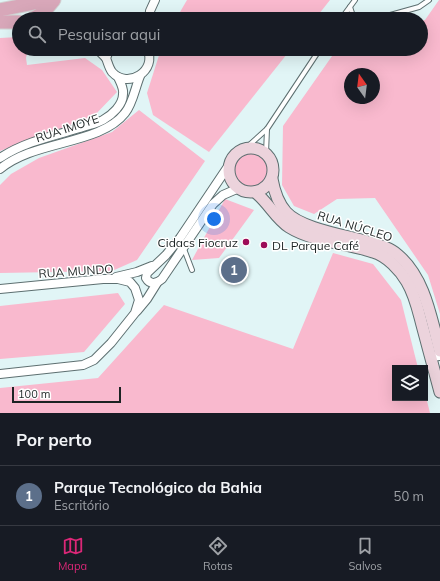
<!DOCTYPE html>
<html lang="pt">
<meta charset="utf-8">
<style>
:root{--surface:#171b24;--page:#242831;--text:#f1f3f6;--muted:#9ea1a6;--line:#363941;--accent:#db2777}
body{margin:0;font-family:Mulish,sans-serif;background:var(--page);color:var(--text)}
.controls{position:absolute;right:12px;bottom:12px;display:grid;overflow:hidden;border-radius:0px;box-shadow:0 4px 16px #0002}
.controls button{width:36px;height:36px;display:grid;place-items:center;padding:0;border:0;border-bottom:1px solid var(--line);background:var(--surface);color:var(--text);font:20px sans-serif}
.compass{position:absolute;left:344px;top:68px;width:36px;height:36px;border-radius:50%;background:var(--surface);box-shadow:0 4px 16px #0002;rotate:346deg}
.scale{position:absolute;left:12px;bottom:10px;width:109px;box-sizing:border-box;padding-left:4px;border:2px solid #1c2323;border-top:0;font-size:11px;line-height:14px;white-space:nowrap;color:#1c2323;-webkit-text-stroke:3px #fff;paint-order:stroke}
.you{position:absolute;left:214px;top:219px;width:14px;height:14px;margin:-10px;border:3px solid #fff;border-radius:50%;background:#1a73e8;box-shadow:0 0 0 6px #1a73e833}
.badge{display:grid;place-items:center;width:26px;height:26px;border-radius:50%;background:var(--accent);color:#fff;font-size:13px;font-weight:700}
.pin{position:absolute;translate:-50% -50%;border:2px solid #fff;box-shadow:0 1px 4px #0006}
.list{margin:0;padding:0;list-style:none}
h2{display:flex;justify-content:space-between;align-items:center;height:52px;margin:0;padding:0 16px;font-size:17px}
h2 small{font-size:13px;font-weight:400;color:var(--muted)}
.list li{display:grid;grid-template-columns:26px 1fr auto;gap:12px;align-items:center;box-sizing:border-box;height:60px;padding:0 16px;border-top:1px solid var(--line)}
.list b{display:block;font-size:15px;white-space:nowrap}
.list p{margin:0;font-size:13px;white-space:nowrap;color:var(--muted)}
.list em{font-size:13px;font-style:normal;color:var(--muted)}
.icon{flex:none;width:22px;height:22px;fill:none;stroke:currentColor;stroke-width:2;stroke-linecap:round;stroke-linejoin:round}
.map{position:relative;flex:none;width:440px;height:413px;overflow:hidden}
.search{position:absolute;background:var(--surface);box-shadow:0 4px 16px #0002;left:12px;right:12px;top:12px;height:44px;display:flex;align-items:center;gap:10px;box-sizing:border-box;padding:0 14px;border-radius:22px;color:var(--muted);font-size:15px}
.sheet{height:112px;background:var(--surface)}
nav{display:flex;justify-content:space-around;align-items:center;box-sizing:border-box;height:56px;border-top:1px solid var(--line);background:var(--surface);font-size:11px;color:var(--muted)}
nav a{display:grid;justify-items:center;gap:2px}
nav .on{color:var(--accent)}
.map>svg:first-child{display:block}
</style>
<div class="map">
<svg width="440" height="413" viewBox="0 0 440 413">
<rect width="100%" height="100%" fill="#e1f5f6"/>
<!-- green -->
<g fill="#f9b9ce" fill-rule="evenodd">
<polygon points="187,0 330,0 315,19 176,19"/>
<path d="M 439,0 L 440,0 L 440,314 L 428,275 L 375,198 L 337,199 L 314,214 L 294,206 L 282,185 L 283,126 L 337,49 L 421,49 L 421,21 L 425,20 ZM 350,74 L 374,74 L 374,98 L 350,98 Z"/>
<polygon points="19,37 19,49 28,49 26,58 27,65 85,58 102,70 117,92 94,116 0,151 0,38"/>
<polygon points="161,49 291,49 209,152 153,115 147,93"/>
<polygon points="139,110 205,161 137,260 112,271 0,273 0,185 11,174 39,158 112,132"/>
<circle cx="251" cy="169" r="18"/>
<polygon points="225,199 254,210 219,258 192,260"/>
<polygon points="333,253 373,264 401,300 418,368 395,368 395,398 425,398 425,393 430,413 0,413 0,388 98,378 164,305 293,349"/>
<polygon points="118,293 125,304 84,352 0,359 0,306"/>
</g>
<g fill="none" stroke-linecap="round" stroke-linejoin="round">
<defs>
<g id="lane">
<polyline points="350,7 354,19"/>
<polyline points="341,19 355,0"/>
<polyline points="376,19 419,7 429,0"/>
<polyline points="246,148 267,129 320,49"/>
<polyline points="266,153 267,129"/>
<polyline points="184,249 192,270"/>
</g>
<g id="street">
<polyline points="149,19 150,11 155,0"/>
<polyline points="97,49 106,58"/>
<path d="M 110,49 L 106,58 C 108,63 109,68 112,72 C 128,90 158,70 147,49"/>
<path d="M 0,158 C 24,142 53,136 80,128 C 88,125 96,124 103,120 C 112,115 123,105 123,94 C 124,88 120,82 118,77"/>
<path d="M 229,165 L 180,238 L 166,255 L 147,273 L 146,278 C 150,285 156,284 162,279 L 213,204 L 223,195 L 239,188"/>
<path d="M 0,169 C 34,140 100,145 125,113 C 133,103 135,88 140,76"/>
<polyline points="116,277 137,272 152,266"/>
<polyline points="0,289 103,279 118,279 130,282 135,288 139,300 135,313 111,343 94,360 83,365 0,374"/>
<polyline points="137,311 147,299 157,283"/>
<polyline points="431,357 440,356"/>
</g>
<g id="secondary">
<circle cx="251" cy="170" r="22"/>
<path d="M 272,179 C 274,190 278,203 286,212 C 300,228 343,235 365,241 C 376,244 389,247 398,255 C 425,278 431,318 440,351"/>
<path d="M 255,192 C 268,202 276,219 289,227 C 313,242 347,243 373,252 C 387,256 400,270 407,282 C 415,295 418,310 422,325 C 428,347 434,370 440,392"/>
</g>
<g id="primary">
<polyline points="0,10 49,0"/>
<polyline points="32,19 44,12 54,0"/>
<polyline points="0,22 19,22"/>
</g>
</defs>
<!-- lane casing -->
<use href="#lane" stroke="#5d6f70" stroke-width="6"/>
<!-- street casing -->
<use href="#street" stroke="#5d6f70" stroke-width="10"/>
<!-- secondary casing -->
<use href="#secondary" stroke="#5d6f70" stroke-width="13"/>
<!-- primary casing -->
<use href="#primary" stroke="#d2d3d3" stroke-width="15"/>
<!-- lane -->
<use href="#lane" stroke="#fff" stroke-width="4"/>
<!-- street -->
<use href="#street" stroke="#fff" stroke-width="8"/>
<!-- secondary -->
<use href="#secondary" stroke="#ecd3dc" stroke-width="11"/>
<!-- primary -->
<use href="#primary" stroke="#d8a7b9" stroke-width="13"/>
</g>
<!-- markers -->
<g fill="#9d0c58" stroke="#fff" stroke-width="1.5">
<circle cx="246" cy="242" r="4"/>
<circle cx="264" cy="245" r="4"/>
</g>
<g text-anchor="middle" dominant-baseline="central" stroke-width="3" stroke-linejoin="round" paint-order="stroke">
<!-- street labels -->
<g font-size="12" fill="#1c2323" stroke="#fff">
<text transform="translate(67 128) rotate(-18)">RUA IMOYE</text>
<text transform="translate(355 226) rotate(17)">RUA NÚCLEO</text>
<text transform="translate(76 271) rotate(-4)">RUA MUNDO</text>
</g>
<!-- poi labels -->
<g font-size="12" fill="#1c2323" stroke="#fff" text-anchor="end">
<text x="238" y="242">Cidacs Fiocruz</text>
<text x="272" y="245" text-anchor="start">DL Parque Café</text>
</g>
</g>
</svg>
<div class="controls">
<button><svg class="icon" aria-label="layers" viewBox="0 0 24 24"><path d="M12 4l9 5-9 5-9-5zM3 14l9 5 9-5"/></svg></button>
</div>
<svg class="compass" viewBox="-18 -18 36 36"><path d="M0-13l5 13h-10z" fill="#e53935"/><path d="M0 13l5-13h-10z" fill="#9ea1a6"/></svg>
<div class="scale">100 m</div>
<div class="you"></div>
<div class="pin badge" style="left:234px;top:270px;background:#5c6f8a">1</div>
<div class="search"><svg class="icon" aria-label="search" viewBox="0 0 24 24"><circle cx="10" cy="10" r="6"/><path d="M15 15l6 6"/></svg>Pesquisar aqui</div>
</div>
<section class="sheet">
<h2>Por perto<small></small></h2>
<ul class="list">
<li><span class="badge" style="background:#5c6f8a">1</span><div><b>Parque Tecnológico da Bahia</b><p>Escritório</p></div><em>50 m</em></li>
</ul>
</section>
<nav>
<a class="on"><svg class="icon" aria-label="map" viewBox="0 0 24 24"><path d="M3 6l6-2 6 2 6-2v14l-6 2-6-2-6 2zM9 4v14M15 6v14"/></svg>Mapa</a>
<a><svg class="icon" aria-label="directions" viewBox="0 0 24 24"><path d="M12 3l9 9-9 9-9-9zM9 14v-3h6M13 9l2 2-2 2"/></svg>Rotas</a>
<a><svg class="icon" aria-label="saved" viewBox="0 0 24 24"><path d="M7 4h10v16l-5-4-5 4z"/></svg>Salvos</a>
</nav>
